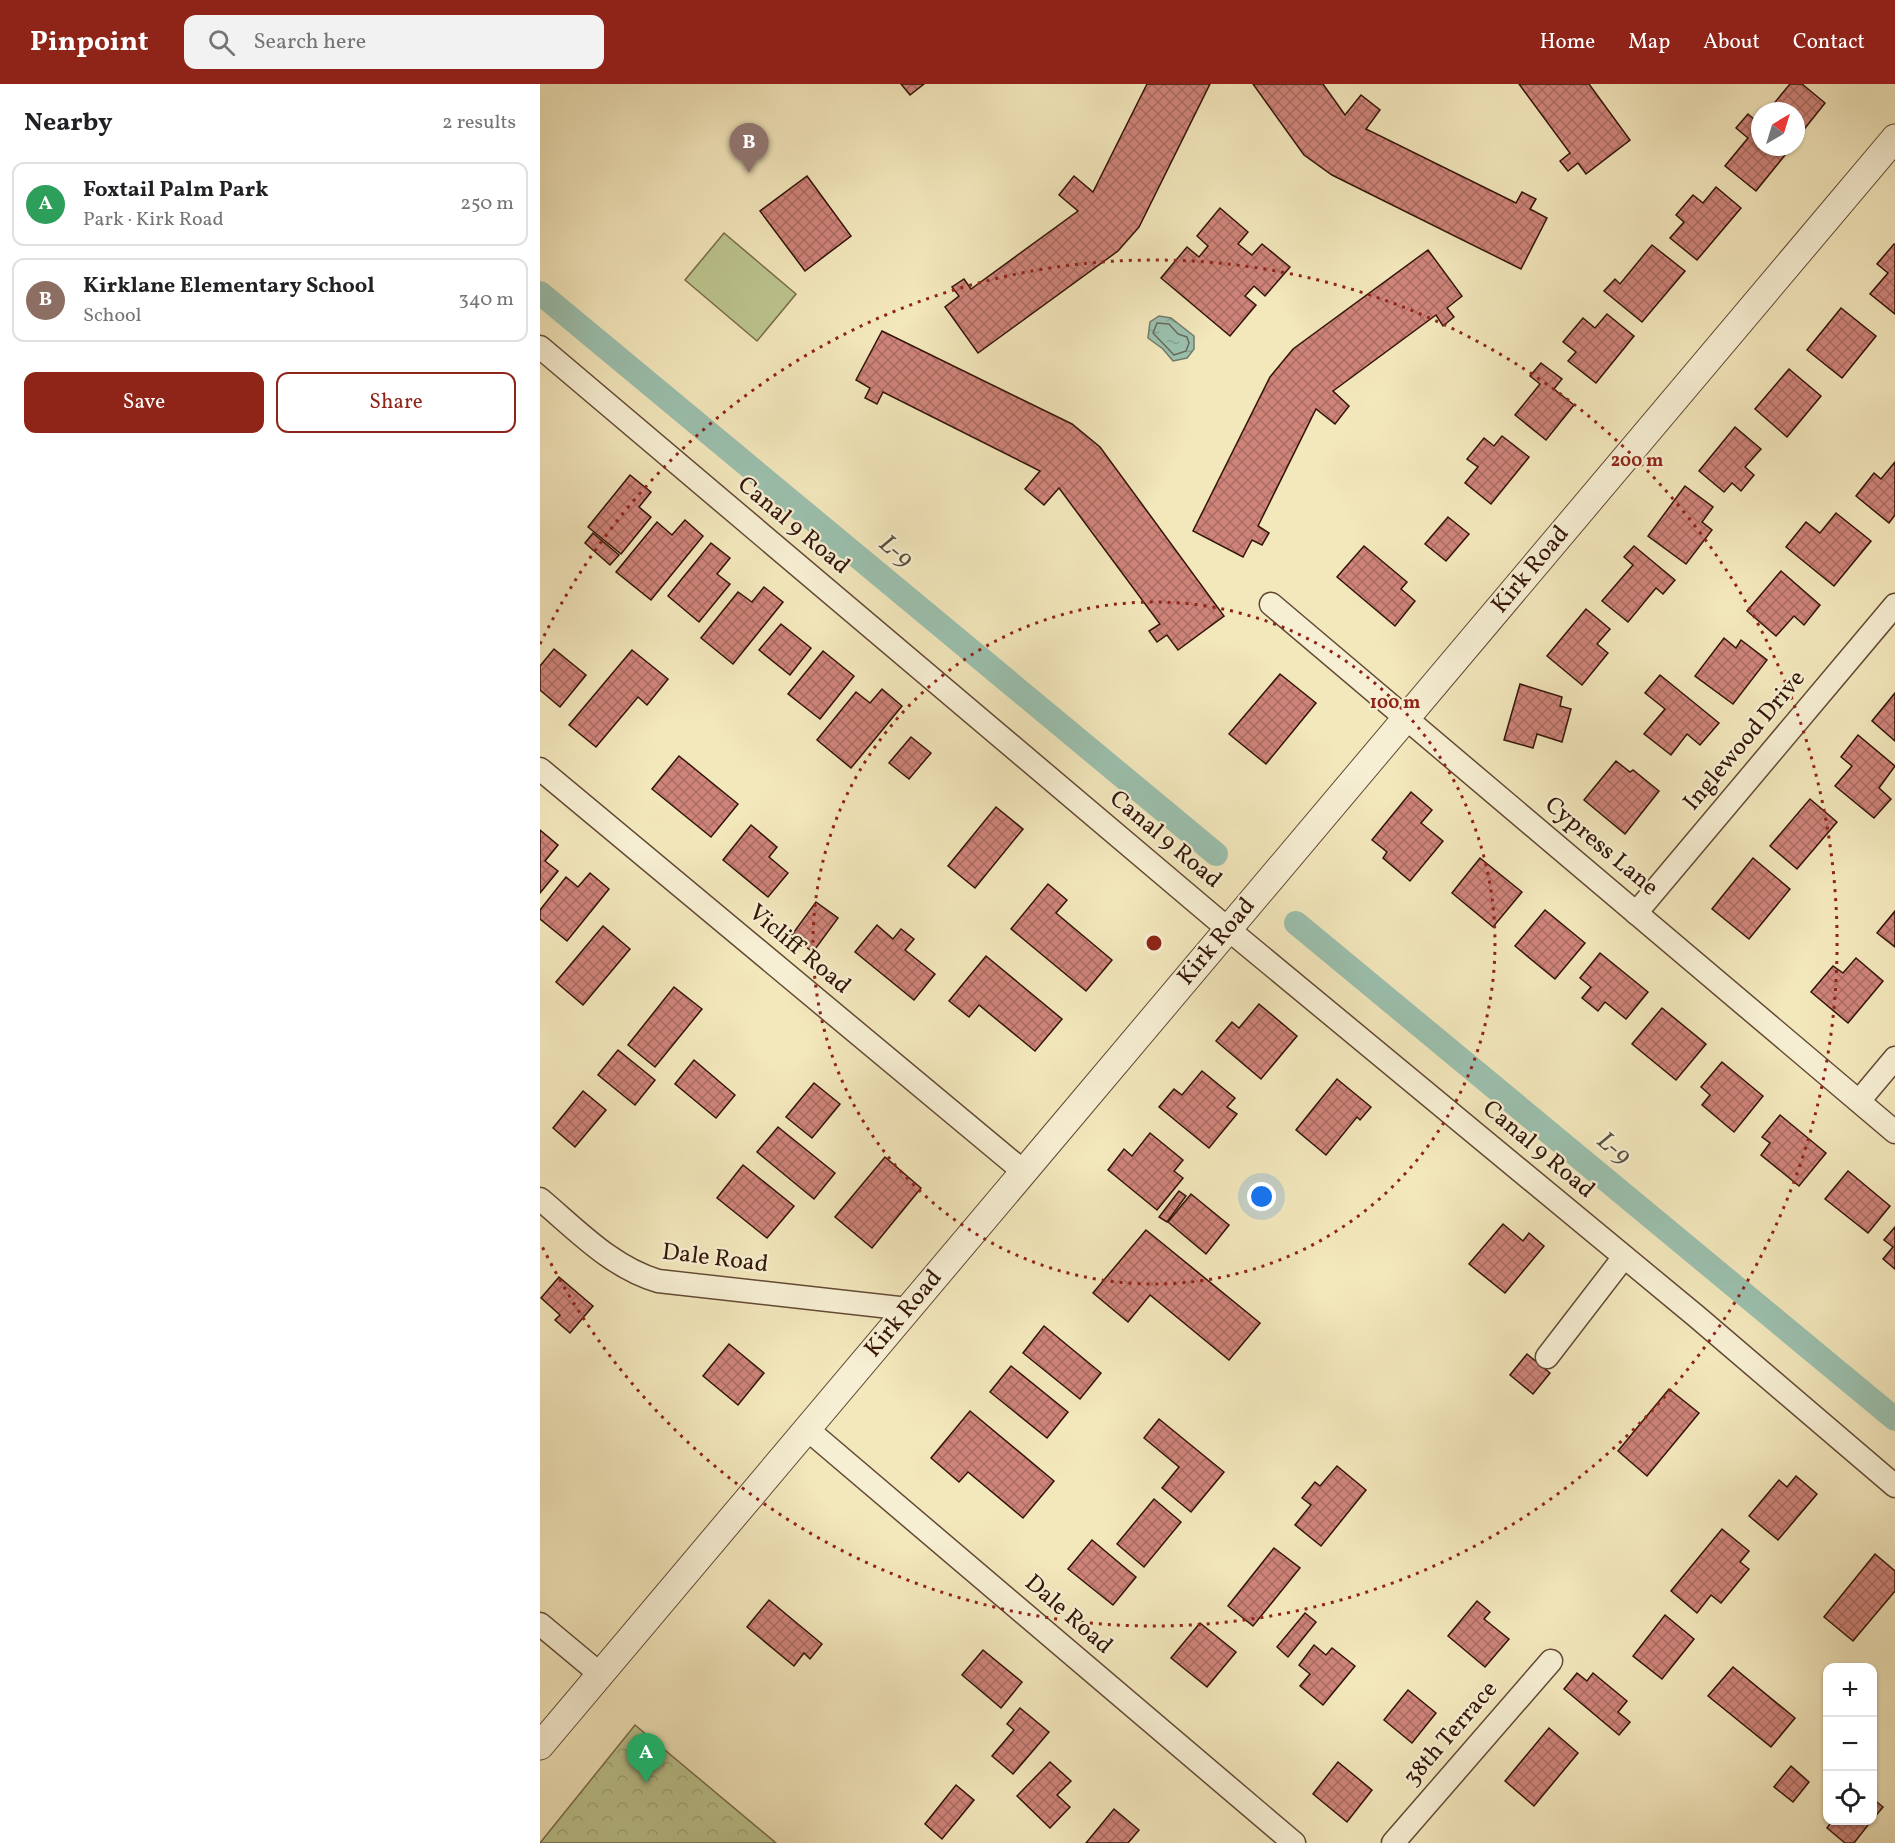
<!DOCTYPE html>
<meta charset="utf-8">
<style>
:root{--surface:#fff;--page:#f2f2f2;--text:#202124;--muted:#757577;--line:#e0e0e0;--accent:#8f2418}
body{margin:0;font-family:Vollkorn,serif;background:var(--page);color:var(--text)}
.controls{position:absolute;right:18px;bottom:18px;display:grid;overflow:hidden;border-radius:12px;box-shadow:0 2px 4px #0004}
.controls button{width:54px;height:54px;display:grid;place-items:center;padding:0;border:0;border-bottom:2px solid var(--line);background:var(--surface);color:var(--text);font:30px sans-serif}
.compass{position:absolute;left:1211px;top:18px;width:54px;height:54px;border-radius:50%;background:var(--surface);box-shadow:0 2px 4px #0004;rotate:38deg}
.you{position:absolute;left:722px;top:1113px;width:21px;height:21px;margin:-15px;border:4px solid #fff;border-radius:50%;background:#1a73e8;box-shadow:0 0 0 9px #1a73e833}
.badge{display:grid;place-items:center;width:39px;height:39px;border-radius:50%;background:var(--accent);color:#fff;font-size:20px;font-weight:700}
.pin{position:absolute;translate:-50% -50px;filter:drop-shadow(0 2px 3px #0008)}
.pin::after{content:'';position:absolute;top:32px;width:21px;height:18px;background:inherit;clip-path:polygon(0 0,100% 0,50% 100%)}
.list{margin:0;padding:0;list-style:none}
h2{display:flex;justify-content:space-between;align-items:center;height:78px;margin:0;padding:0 24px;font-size:26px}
h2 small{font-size:20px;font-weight:400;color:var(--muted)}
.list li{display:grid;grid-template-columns:39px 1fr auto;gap:18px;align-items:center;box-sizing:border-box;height:84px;margin:0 12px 12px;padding:0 12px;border:2px solid var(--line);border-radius:12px}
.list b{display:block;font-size:22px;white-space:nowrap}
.list p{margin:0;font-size:20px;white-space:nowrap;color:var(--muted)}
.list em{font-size:20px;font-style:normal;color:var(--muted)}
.actions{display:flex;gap:12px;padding:18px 24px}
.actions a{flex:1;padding:14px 0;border:2px solid var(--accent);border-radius:12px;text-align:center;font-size:21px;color:var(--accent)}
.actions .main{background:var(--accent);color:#fff}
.icon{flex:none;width:33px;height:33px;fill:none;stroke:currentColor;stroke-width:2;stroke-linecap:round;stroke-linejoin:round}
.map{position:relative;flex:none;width:1355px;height:1759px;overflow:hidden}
header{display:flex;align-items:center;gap:36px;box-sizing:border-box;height:84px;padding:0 30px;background:var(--accent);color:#fff}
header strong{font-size:28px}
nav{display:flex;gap:33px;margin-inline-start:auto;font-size:21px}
.search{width:420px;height:54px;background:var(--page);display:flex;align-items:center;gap:15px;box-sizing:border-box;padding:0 21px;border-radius:12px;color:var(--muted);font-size:22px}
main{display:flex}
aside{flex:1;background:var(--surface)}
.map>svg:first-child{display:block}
</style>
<header>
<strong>Pinpoint</strong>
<div class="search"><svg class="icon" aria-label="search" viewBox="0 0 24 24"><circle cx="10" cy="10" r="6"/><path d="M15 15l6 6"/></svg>Search here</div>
<nav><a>Home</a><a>Map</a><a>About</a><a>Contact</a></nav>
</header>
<main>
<aside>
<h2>Nearby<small>2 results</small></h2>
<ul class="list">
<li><span class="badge" style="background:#2e9e5b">A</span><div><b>Foxtail Palm Park</b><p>Park · Kirk Road</p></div><em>250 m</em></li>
<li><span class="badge" style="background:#8d6e63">B</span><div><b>Kirklane Elementary School</b><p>School</p></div><em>340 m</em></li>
</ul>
<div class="actions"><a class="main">Save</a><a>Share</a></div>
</aside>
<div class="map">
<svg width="1355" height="1759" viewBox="0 0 1355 1759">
<defs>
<pattern id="park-crowns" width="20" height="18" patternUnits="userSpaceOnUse" patternTransform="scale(1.5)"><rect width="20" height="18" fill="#bcc58f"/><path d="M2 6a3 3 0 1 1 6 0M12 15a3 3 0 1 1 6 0" fill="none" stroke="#a2a87a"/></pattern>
<pattern id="water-ripples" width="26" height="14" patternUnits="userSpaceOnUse" patternTransform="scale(1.5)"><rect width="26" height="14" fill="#9bc0ae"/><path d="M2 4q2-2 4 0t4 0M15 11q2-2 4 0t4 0" fill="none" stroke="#86a494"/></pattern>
<pattern id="building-cross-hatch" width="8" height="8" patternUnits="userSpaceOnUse" patternTransform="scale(1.5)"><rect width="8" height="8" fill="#cf847a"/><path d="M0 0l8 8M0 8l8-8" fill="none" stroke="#a96b62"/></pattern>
</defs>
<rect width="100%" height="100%" fill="#f3e7bc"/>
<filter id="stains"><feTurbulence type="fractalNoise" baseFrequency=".00333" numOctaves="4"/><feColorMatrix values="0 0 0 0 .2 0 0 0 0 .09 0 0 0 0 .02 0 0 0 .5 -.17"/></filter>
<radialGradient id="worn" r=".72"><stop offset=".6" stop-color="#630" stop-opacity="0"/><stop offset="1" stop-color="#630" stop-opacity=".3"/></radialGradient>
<!-- park -->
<polygon fill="url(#park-crowns)" stroke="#786c4b" stroke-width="1.5" points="95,1641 236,1759 0,1759"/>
<!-- pitch -->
<polygon fill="#bcc58f" stroke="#786c4b" stroke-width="1.5" points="184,149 256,210 217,257 145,196"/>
<!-- water -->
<polygon fill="url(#water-ripples)" stroke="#717b6b" stroke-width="1.5" points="619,232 631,234 654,252 654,265 647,274 633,277 623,265 608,254 610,238"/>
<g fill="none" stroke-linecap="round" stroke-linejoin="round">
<!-- shore -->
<polygon stroke="#676a5a" stroke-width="1.5" points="617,239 629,240 638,250 647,253 649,259 646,267 634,271 613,249"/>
<!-- canal -->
<g stroke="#9bc0ae" stroke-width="24">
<polyline points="0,209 676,770"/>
<polyline points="756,839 1355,1335"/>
</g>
</g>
<!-- building -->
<g fill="url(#building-cross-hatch)" stroke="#331407" stroke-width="1.5">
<polygon points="361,0 384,0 370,11"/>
<polygon points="607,0 670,0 599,143 578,167 438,269 405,223 419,212 412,203 424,195 431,205 538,127 519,111 534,92 553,108"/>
<polygon points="713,0 783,0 805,31 821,11 840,26 826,45 976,119 982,108 996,115 990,125 1007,134 981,185 792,91 764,71"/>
<polygon points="979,0 1049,0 1090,56 1046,90 1038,79 1028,87 1020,77 1030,69"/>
<polygon points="1250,0 1262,0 1285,19 1262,48 1256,43 1256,27 1237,27 1231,23"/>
<polygon points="1208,30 1220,40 1220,63 1235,63 1245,71 1216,107 1185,82 1208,54 1196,44"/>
<polygon points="267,92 311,152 265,187 220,127"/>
<polygon points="1176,103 1201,124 1157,176 1130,154 1144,138 1136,131 1153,111 1163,119"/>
<polygon points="680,124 708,148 698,160 712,171 722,160 750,183 725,212 714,202 705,212 716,221 690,252 621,194 647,163 659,173 668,162 657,152"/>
<polygon points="1354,160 1355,161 1355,230 1330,210 1348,189 1337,180"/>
<polygon points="1112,161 1145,187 1102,238 1064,207 1075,195 1080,200"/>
<polygon points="888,166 922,212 907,224 914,233 903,242 896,231 793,307 809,322 795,340 776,325 718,442 729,449 722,461 712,456 703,473 653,447 730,293 753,265"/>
<polygon points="1301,224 1336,252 1302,294 1267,266"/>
<polygon points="1067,230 1094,252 1056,299 1028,277 1036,268 1023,258 1043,234 1055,244"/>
<polygon points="342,247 532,340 560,363 684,532 638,566 627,551 617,558 609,547 620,540 519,404 504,421 485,405 500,387 343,308 337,320 325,314 330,304 316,296"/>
<polygon points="1001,279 1022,295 1014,305 1034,321 1006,356 975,331 1000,300 990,292"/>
<polygon points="1249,285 1281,312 1247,353 1215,325"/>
<polygon points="1195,343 1221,365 1205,383 1214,391 1201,407 1192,399 1184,408 1159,387"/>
<polygon points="962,352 989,373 951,420 925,399 938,383 927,375 944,354 954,362"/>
<polygon points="1355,378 1355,431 1349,439 1316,412 1334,389 1341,395"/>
<polygon points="90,391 111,408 99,423 111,433 81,470 48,443"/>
<polygon points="1145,402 1173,423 1162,438 1172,446 1146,480 1108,452"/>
<polygon points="1296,429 1331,457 1294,502 1246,463 1266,438 1280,449"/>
<polygon points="908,433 929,450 906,477 885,460"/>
<polygon points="145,436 163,452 111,516 76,488 117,438 132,451"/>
<polygon points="53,449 79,471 70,481 45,459"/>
<polygon points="171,459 190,474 177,490 190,500 159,538 128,512"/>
<polygon points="824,462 867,498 861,505 875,517 855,542 797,493"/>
<polygon points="1094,462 1135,496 1123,510 1116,504 1088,538 1062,517 1093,481 1084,473"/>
<polygon points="1241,487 1280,521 1264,541 1254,532 1236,552 1207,527"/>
<polygon points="224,503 243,518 193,580 161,554 198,508 212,518"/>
<polygon points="1046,525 1070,545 1057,560 1068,569 1042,601 1007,572"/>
<polygon points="241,540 271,564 250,591 219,566"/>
<polygon points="1184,554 1196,564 1201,556 1227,576 1193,620 1155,592"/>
<polygon points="14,565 46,591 20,623 0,606 0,582"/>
<polygon points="92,566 128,595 107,621 98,613 56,663 29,641"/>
<polygon points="283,567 314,592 280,635 248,610"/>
<polygon points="740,590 776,619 726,680 689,650"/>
<polygon points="1120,591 1179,639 1160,661 1147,650 1131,671 1104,650 1125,625 1105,609"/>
<polygon points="980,600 1022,613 1020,622 1031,625 1022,658 997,650 993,664 964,656"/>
<polygon points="342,605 362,622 311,684 277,656 316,608 330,619"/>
<polygon points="1355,609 1355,657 1332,637"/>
<polygon points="1318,651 1355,682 1339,704 1351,715 1334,734 1295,702 1312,682 1301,673"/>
<polygon points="371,653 391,669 369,695 349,679"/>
<polygon points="139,672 198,720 171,753 112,705"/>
<polygon points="1076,677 1090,688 1093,686 1119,707 1085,750 1044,716"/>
<polygon points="871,708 892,726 881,739 903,757 870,797 843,774 847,768 832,756"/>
<polygon points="1270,715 1297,738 1257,785 1230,762"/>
<polygon points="456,723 483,745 435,804 408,782"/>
<polygon points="211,741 237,763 229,773 248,789 228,813 183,776"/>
<polygon points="0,746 18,761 5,777 18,787 0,809"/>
<polygon points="940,774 982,808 953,843 912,809"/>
<polygon points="1213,774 1250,805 1209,855 1172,825"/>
<polygon points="50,789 69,805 27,857 0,835 0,826 26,793 38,803"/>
<polygon points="508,800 527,816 516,829 572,876 546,907 471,845"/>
<polygon points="276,818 298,834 273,868 251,852"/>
<polygon points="1005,826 1045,859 1015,895 975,862"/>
<polygon points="1355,827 1355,863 1337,849"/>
<polygon points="337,841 353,855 361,845 374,855 365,866 395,890 374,916 315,868"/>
<polygon points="63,842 90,865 43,921 16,898"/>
<polygon points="1060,869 1108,908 1086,935 1065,918 1058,927 1042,914 1051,903 1040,894"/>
<polygon points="446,872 522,935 495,967 439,921 429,933 409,917"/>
<polygon points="1316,874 1343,897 1308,939 1271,908 1293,882 1303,889"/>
<polygon points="134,903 162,925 115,983 88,961"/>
<polygon points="719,920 757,952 721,995 676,957 692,938 699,944"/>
<polygon points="1122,924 1166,960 1136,996 1092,960"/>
<polygon points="78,966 115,996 95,1021 58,991"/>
<polygon points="154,976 195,1011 176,1034 135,1000"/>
<polygon points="1182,978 1223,1012 1194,1048 1162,1021 1170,1011 1161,1003"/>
<polygon points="662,987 695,1014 687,1023 697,1030 669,1064 619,1023 634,1005 642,1011"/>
<polygon points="797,995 831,1023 820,1036 817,1033 786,1071 756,1046"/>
<polygon points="274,999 300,1020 272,1054 246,1033"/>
<polygon points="43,1007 66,1026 35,1063 13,1044"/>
<polygon points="1240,1031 1286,1069 1259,1102 1221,1071 1230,1059 1222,1053"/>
<polygon points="238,1043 295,1089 274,1115 217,1068"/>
<polygon points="610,1049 643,1076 634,1087 643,1094 617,1126 568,1086 584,1065 592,1072"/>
<polygon points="345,1073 381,1104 332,1164 295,1133"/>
<polygon points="203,1081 254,1122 227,1154 177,1114"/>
<polygon points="1308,1087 1350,1122 1328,1149 1285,1115"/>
<polygon points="639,1107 646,1112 627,1138 619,1133"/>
<polygon points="651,1110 689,1141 666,1170 628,1138"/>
<polygon points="963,1140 983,1157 989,1149 1004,1162 965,1209 929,1180"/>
<polygon points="1355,1143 1355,1185 1343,1175 1353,1163 1344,1156"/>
<polygon points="606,1146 720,1239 689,1276 610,1211 588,1238 553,1209"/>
<polygon points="19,1193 53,1222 30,1249 15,1236 20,1231 1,1214"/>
<polygon points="504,1242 561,1289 540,1315 483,1269"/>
<polygon points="189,1260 224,1289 198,1321 163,1292"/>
<polygon points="987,1270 1010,1289 993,1310 970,1291"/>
<polygon points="471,1282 528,1328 507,1354 450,1308"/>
<polygon points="1129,1305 1159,1329 1107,1392 1078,1367"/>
<polygon points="430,1327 514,1397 483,1434 428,1388 419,1398 391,1374"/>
<polygon points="619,1335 684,1388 651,1428 622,1404 639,1383 604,1354"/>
<polygon points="797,1382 826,1406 781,1462 755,1441 771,1421 762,1414 775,1398 780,1402"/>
<polygon points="1256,1392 1277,1410 1238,1456 1209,1432 1239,1396 1247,1403"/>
<polygon points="614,1415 641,1438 604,1483 577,1460"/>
<polygon points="1182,1445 1209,1467 1200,1478 1209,1485 1181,1519 1171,1511 1157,1529 1131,1507"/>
<polygon points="552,1456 596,1493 573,1521 528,1485"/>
<polygon points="734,1464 760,1484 713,1542 688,1522"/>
<polygon points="1335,1470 1355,1487 1355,1507 1313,1557 1284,1533"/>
<polygon points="229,1516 282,1560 270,1575 264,1569 254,1582 207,1543"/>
<polygon points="937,1517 950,1528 944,1535 969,1555 945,1583 908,1552"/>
<polygon points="765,1529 776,1538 748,1573 737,1563"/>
<polygon points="1125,1531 1154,1555 1122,1595 1093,1572"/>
<polygon points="660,1539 696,1568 667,1603 631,1574"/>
<polygon points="774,1561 786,1571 792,1564 815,1582 783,1621 760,1602 770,1590 759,1581"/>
<polygon points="443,1566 482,1598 461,1624 422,1591"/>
<polygon points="1193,1583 1255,1634 1231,1663 1168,1612"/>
<polygon points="1037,1589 1047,1597 1053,1589 1087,1617 1078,1628 1090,1638 1079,1651 1024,1605"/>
<polygon points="868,1606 896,1629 872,1659 844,1636"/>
<polygon points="480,1624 509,1648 473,1690 452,1672 474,1646 467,1640"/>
<polygon points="1009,1644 1038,1669 994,1722 965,1697"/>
<polygon points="510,1678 531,1697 517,1711 530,1723 510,1744 477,1712"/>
<polygon points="798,1678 832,1706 807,1738 773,1710"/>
<polygon points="1251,1682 1269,1698 1253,1718 1234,1703"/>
<polygon points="416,1701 434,1716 402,1755 385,1740"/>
<polygon points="1332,1714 1343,1723 1332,1736"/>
<polygon points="574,1725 599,1746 588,1759 546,1759"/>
<polygon points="1293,1736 1332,1736 1314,1759 1305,1759 1287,1744"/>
</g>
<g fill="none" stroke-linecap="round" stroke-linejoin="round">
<defs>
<g id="minor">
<polyline points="0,263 688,845 1156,1232 1355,1402"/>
<polyline points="731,520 1355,1048"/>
<polyline points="0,685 484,1088"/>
<polyline points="1096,829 1355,521"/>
<polyline points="1319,1017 1355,974"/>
<path d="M 0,1115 C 37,1146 71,1183 118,1197 L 368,1225"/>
<polyline points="1007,1273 1084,1173"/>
<polyline points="267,1345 754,1759"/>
<polyline points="0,1540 60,1590"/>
<polyline points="853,1759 1011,1577"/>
</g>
<polyline id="tertiary" points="0,1662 1355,54"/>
</defs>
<!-- minor casing -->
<use href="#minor" stroke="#634934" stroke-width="25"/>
<!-- tertiary casing -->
<use href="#tertiary" stroke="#634934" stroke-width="29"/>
<!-- minor -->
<use href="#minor" stroke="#f7efd3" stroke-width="22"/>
<!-- tertiary -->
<use href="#tertiary" stroke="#f7efd3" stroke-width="27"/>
</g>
<!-- distance rings -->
<g fill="none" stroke="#8f2418" stroke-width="3" stroke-dasharray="3 6">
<circle cx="614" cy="859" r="341"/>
<path d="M0 560A683 683 0 1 1 0 1158"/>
</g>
<g text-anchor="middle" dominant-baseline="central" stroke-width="4.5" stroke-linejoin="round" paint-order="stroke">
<!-- street labels -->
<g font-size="24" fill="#331407" stroke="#f7efd3">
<text transform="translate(253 442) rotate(40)">Canal 9 Road</text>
<text transform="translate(991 486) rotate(-50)">Kirk Road</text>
<text transform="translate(1205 657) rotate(-50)">Inglewood Drive</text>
<text transform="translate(625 756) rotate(40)">Canal 9 Road</text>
<text transform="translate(1061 763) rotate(40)">Cypress Lane</text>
<text transform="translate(677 858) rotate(-50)">Kirk Road</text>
<text transform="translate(259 866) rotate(40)">Vicliff Road</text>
<text transform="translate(998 1066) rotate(40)">Canal 9 Road</text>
<text transform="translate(175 1175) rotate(7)">Dale Road</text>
<text transform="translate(364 1230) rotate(-50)">Kirk Road</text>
<text transform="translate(528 1531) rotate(41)">Dale Road</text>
<text transform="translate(911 1650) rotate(-49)">38th Terrace</text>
</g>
<!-- water labels -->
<g font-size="26" font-style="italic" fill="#575041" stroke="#f7efd3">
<text transform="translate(356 468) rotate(40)">L-9</text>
<text transform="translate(1074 1065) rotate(40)">L-9</text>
</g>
</g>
<circle cx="614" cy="859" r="9" fill="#8f2418" stroke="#f7efd3" stroke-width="3"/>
<g font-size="18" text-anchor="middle" font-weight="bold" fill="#8f2418" stroke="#f7efd3" stroke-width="4.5" stroke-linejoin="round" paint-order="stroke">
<text x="1097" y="382">200 m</text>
<text x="855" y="624">100 m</text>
</g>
<rect width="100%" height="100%" filter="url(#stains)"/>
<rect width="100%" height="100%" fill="url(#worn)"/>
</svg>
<div class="controls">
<button>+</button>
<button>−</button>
<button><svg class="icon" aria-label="locate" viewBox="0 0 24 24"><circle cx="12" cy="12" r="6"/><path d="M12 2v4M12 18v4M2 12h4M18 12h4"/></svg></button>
</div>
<svg class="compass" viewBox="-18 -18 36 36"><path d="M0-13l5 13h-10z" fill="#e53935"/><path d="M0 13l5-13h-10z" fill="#757577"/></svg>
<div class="you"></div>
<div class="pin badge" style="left:106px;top:1699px;background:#2e9e5b">A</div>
<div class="pin badge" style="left:209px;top:89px;background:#8d6e63">B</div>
</div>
</main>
